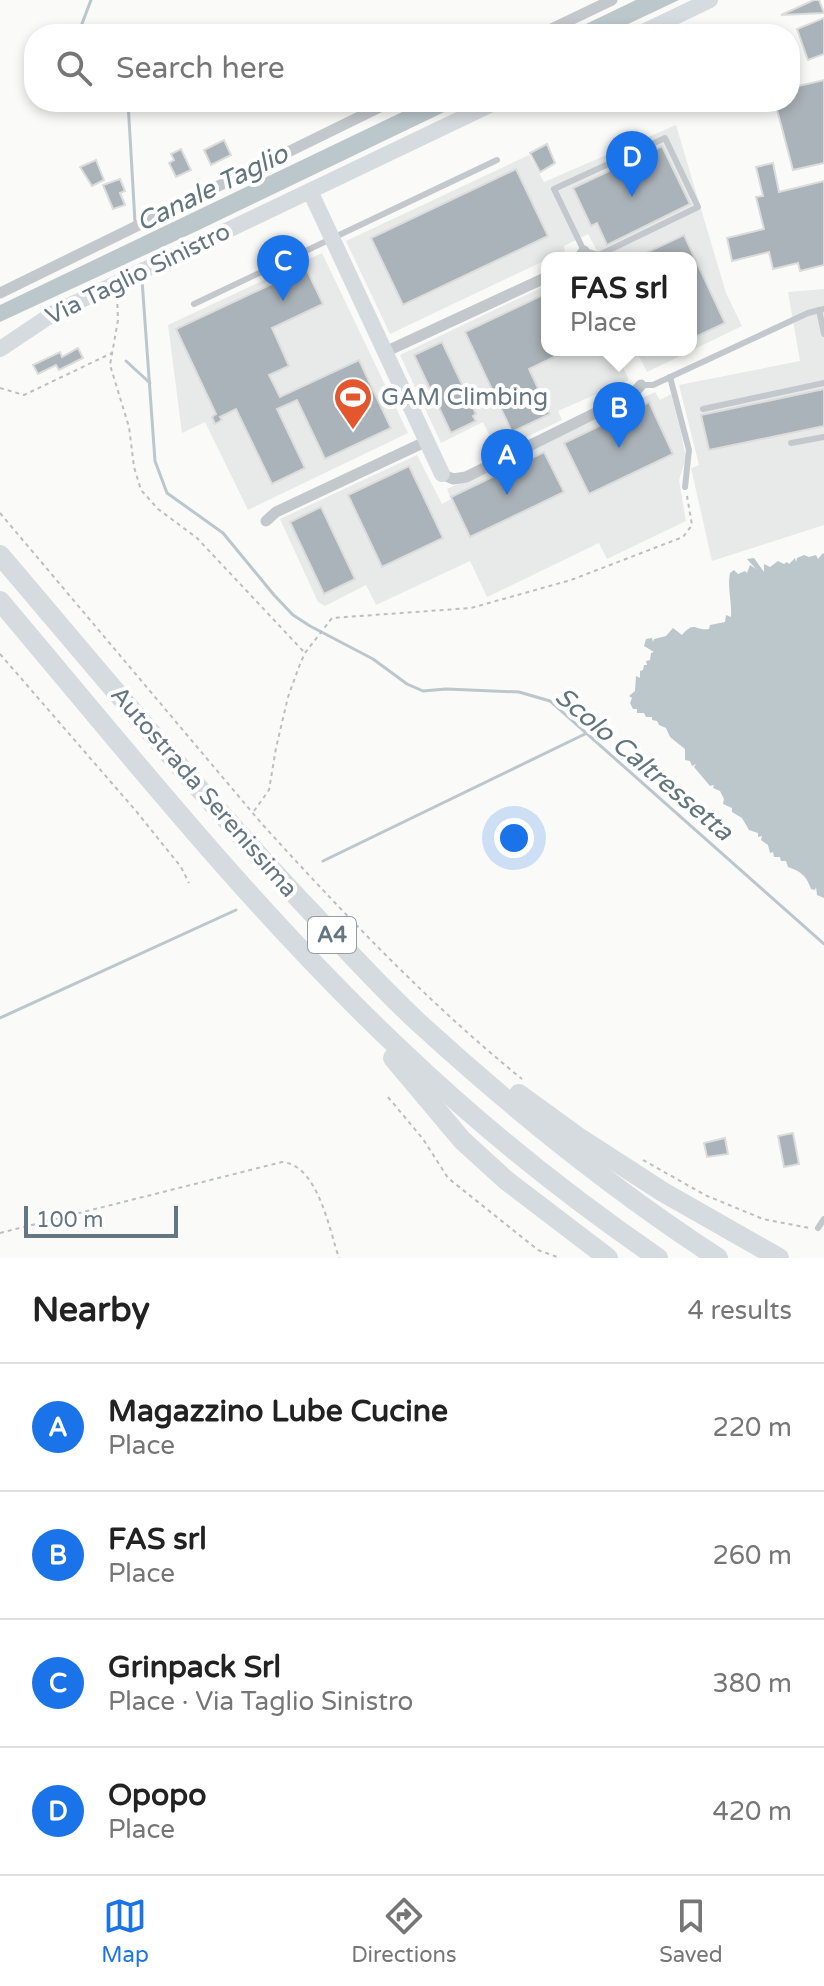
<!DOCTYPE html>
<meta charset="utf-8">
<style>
:root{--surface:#fff;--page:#f6f6f6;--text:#222;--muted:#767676;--line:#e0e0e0;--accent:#1a73e8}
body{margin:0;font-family:"Varela Round",sans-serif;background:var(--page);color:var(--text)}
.scale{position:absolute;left:24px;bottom:20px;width:154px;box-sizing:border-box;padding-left:8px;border:4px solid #657683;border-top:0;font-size:22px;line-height:28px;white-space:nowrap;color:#657683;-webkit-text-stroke:6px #fff;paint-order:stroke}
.you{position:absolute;left:514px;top:838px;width:28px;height:28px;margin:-20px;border:6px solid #fff;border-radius:50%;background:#1a73e8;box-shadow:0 0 0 12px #1a73e833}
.badge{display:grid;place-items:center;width:52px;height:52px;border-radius:50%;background:var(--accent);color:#fff;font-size:26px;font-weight:700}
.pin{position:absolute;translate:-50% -66px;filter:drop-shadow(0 2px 4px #0008)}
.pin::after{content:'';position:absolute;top:42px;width:28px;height:24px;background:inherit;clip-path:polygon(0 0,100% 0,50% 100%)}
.popup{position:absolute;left:541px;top:252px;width:156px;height:104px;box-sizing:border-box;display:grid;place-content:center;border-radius:16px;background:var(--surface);filter:drop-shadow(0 2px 6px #0005);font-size:26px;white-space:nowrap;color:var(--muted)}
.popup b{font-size:30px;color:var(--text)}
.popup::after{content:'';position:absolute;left:50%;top:100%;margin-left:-16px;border:16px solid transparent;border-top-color:var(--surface)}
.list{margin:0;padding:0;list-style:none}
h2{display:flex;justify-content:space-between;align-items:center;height:104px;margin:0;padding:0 32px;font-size:34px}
h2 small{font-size:26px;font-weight:400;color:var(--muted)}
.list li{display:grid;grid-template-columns:52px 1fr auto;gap:24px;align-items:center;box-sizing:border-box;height:128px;padding:0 32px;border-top:2px solid var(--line)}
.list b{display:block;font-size:30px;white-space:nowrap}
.list p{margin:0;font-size:26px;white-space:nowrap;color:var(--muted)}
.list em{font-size:26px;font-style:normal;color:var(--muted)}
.icon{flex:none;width:44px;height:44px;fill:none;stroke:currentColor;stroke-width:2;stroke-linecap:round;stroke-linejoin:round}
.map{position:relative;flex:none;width:824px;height:1258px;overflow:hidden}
.search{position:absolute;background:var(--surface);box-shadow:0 4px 12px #0003;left:24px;right:24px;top:24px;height:88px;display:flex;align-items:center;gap:20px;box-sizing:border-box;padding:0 28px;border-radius:32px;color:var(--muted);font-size:30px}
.sheet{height:616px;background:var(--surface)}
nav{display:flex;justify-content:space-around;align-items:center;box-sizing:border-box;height:112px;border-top:2px solid var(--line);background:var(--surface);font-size:22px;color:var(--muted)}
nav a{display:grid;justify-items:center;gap:4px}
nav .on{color:var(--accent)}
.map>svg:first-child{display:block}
</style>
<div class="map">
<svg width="824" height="1258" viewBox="0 0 824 1258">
<rect width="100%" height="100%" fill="#fafaf8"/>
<!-- built -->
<g fill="#e8e9e9">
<polygon points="676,125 726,293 742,326 647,372 636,350 691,350 691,258 601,258 588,234 564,246 565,251 390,334 346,241 529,155 544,182"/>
<polygon points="322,253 408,433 248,510 205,422 182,433 168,325"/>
<polygon points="547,285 547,350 624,350 617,354 629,380 558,411 562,420 497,451 483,422 441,443 400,355"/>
<polygon points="824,289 824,525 712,561 691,468 699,465 679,385 800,361 788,292"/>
<polygon points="655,392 660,400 671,394 681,432 686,458 679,480 686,521 607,559 599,543 487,597 470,561 376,605 366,585 325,606 318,602 280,519 417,455 442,504 451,499 447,489"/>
</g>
<!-- water -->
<g fill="#bbc7cb">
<polygon points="636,0 679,0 607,34 565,34"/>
<polygon points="423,102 465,102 197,231 0,322 0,305"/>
<path d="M 823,553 L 824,554 L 824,898 L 817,895 L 816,887 L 815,890 L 811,889 C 806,874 799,871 788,867 L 786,861 L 781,861 L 780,857 L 774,857 L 773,852 L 770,853 L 768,845 L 761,840 L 762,836 L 758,837 L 758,833 L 749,830 L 742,818 L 732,812 L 732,808 L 723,804 L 724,799 L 720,791 L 713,788 L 714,785 L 710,786 L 694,767 L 696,764 L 692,766 L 690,761 L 685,760 L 685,749 L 670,737 L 666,728 L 659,725 L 657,721 L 652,720 L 652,717 L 646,717 L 644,713 L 637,713 L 637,709 L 633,709 L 630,703 L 632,698 L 629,696 L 635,691 L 636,676 L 640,678 L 640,671 L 643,670 L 644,665 L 647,665 L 646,661 L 650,660 L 651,653 L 654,652 L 644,646 L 646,639 L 652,638 L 653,642 L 654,639 L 666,636 L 673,628 L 682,635 C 695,620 694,631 709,629 L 710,625 L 725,622 L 726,615 L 731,617 C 732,601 727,587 730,573 L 734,570 L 738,574 L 745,571 L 747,573 L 750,565 L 756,569 L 747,559 L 754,558 L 764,572 L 764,564 L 770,567 L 778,561 L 784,564 L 787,562 L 789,564 L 795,558 L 796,562 L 797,558 L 804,555 L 809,557 L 816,555 L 818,559 Z"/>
</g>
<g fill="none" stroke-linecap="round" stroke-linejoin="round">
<!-- stream -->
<g stroke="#bbc7cb" stroke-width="3">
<polyline points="87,34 80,29 91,0"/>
<polyline points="128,102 135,222"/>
<polyline points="142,280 155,461 167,493 223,533 274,595 293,615 310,626 373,659 407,684 423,691 446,689 519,692 550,701 824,944"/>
<polyline points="126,361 150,383"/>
<polyline points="323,861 587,733"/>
<polyline points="0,1018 236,910"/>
</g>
</g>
<!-- building -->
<g fill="#aab3b9" stroke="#dcdcda" stroke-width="2">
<polygon points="814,0 819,0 824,13 781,15"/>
<polygon points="824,18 824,54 808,60 797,29"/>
<polygon points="824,80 824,163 793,170 775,102 790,102 790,88"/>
<polygon points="224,140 231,155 211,165 204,150"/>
<polygon points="547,144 555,163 540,172 530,153"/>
<polygon points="662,146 690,204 607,245 597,223 591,226 573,188"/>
<polygon points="181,149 191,170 176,177 169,163 174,160 171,154"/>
<polygon points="96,160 104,180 92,186 80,167"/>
<polygon points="773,163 779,192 824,181 824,265 800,271 798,263 773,269 769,252 732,261 727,238 764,229 756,197 763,196 756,167"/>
<polygon points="516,169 548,236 403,305 371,238"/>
<polygon points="120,179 125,191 120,193 125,205 113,209 103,185"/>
<polygon points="684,235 725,323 691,339 691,258 635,258"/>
<polygon points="306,268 323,304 272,328 289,366 269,375 280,397 359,360 391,428 325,459 297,400 277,409 305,468 272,484 236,409 220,417 222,420 215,424 212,417 216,414 176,329"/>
<polygon points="547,293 547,350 569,350 529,369 550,414 512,432 465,332"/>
<polygon points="442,342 476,414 473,416 476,421 451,433 414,355"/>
<polygon points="78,348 83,358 59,370 56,365 38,374 33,365 60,352 62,357"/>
<polygon points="824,389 824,426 709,450 701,415"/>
<polygon points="649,402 673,454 589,494 564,443"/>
<polygon points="544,452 564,492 470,537 451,497"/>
<polygon points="409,466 443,538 382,567 348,495"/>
<polygon points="321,507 355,579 324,594 290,522"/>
<polygon points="793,1133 799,1164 784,1167 778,1136"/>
<polygon points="725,1138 728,1154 707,1157 704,1143"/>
</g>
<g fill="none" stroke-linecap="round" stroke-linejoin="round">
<!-- path -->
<g stroke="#bbbfc2" stroke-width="2" stroke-dasharray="4 4" stroke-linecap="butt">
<polyline points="117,296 118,320 110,365 129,427 134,467 141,490 158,509 197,538 304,652"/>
<polyline points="0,388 24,395 112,353"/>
<path d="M 0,513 L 262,824 C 344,914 427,1002 522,1079"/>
<polyline points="0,654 136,811 181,867 189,883"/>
<polyline points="254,811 269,790 276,748 288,697 300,664 305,653 332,618 471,608 571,580 683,537 692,525 687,496"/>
<polyline points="388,1097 423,1139 448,1178 538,1250 560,1258"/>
<polyline points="643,1160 705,1195 763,1219 809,1228"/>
<path d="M 0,1233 L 282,1162 C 318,1165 329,1229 339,1258"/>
</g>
<!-- lane -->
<g stroke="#c3c8cc" stroke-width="6">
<polygon points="665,138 698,207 599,255 584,251 554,189"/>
<polyline points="194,304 497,160"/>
<polyline points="819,310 824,334"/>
<polyline points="670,377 689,450 685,487"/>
<polyline points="641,385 653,385 808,313 824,309"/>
<polyline points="703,409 824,383"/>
<polyline points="791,443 824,437"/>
<polyline points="818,1228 824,1219"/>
</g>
<!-- street -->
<g stroke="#c3c8cc" stroke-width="11">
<polyline points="541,34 612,0"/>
<polyline points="579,258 584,251"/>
<polyline points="0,293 390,102"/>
<polyline points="385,352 547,277"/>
<polyline points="442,474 453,479 466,477 632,395 641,385"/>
<polyline points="266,521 276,512 427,441"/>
</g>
<!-- secondary -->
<g stroke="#d6dbdf" stroke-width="16">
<polyline points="639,34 710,0"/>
<polyline points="310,191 442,474"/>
<polyline points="0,349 54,313 496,102"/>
</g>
<!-- highway -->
<g stroke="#d6dbdf" stroke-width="20">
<path d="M 0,555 C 103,676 204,799 314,915 C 348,951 382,989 419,1023 C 513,1109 612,1189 718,1258"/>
<path d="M 0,601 C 130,755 257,915 404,1053 C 482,1127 569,1197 658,1258"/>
<polyline points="393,1058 462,1140 507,1181 608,1258"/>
<polyline points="519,1094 581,1139 663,1192 779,1258"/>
</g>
</g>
<!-- icons -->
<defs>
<symbol id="stadium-pin" viewBox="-11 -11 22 30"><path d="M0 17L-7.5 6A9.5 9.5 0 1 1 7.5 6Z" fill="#e4572e" stroke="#fff"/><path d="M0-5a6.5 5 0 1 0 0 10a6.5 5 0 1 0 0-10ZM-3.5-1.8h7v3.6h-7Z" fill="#fff"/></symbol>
</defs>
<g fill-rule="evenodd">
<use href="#stadium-pin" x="331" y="375" width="44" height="60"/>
</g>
<g text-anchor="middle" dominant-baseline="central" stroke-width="8" stroke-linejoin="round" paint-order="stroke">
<!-- shield labels -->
<rect fill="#fff" stroke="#939fa8" stroke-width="2" x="308" y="917" width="48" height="36" rx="6"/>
<g font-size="22" font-weight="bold" fill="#657683">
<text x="332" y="935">A4</text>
</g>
<!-- street labels -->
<g font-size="24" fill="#657683" stroke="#fff">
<text transform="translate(138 274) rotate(-26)">Via Taglio Sinistro</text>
<text transform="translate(204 792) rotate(49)">Autostrada Serenissima</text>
</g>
<!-- poi labels -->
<g font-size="24" fill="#657683" stroke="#fff" text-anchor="start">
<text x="381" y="397">GAM Climbing</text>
</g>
<!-- water labels -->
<g font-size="26" font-style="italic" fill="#60757c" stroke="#fff">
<text transform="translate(212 188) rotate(-26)">Canale Taglio</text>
<text transform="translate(644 764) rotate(40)">Scolo Caltressetta</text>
</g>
</g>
</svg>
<div class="scale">100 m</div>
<div class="you"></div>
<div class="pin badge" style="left:507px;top:495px">A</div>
<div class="pin badge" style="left:619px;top:448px">B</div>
<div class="popup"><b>FAS srl</b>Place</div>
<div class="pin badge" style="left:283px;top:301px">C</div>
<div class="pin badge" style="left:632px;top:197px">D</div>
<div class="search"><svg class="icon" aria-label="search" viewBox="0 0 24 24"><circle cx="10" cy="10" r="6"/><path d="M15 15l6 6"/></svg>Search here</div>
</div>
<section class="sheet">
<h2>Nearby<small>4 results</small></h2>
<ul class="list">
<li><span class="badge">A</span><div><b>Magazzino Lube Cucine</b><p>Place</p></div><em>220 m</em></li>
<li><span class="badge">B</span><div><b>FAS srl</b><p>Place</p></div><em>260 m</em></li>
<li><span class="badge">C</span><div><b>Grinpack Srl</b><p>Place · Via Taglio Sinistro</p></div><em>380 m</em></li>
<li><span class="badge">D</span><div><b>Opopo</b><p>Place</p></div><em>420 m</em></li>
</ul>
</section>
<nav>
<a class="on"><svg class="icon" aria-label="map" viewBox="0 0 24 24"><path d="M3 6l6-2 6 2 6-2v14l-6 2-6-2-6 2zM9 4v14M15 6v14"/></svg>Map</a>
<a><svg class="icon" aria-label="directions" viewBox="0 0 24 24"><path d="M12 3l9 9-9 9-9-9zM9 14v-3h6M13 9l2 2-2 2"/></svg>Directions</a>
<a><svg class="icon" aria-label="saved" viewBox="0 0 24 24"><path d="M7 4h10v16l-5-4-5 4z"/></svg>Saved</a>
</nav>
